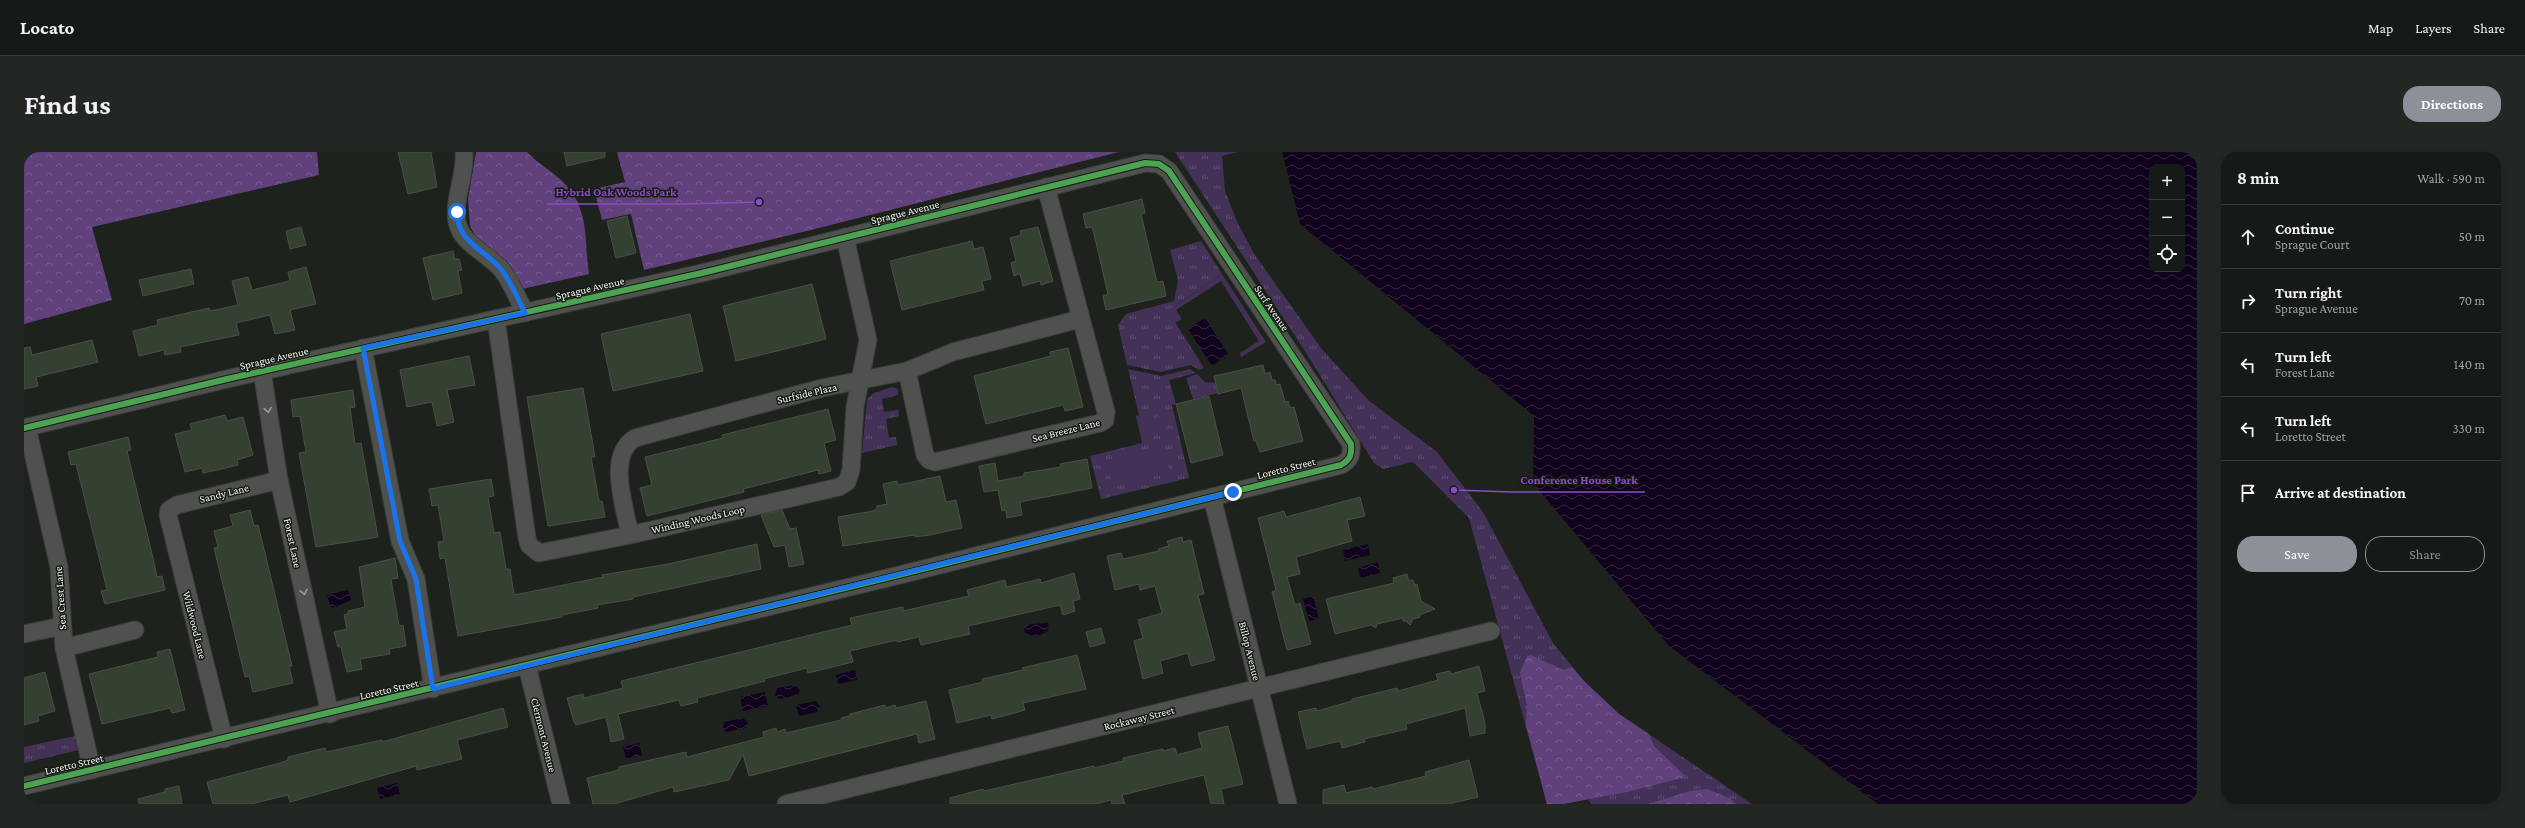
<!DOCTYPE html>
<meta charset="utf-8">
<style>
:root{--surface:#161a16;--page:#232723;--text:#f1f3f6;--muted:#9ea1a1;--line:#353835;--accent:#8c9099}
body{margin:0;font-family:"Crimson Pro",serif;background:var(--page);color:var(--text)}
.controls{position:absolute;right:12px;top:12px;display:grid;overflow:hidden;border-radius:8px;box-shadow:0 2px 6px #0003}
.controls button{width:36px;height:36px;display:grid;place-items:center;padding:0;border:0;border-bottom:1px solid var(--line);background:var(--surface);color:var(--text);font:20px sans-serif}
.stop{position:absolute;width:12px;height:12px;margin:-9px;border:3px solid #1a73e8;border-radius:50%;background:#fff}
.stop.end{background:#1a73e8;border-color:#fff;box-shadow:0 1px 4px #0008}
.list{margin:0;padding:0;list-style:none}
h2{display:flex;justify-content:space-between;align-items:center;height:52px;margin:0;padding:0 16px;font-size:17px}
h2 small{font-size:13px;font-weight:400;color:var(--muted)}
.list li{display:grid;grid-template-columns:26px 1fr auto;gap:12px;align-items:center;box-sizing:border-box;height:64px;padding:0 16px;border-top:1px solid var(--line)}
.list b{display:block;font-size:15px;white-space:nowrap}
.list p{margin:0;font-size:13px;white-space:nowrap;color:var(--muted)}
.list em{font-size:13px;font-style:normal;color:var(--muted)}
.actions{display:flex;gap:8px;padding:12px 16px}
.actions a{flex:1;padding:9px 0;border:1px solid var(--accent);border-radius:16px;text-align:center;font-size:14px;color:var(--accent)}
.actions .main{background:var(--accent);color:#fff}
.icon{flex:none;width:22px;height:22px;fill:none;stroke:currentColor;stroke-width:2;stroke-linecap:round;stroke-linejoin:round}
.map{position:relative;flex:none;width:2173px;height:652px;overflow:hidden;border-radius:16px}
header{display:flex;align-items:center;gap:24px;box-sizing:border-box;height:56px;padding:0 20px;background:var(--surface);border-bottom:1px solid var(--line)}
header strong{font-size:19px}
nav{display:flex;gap:22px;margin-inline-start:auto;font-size:14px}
.intro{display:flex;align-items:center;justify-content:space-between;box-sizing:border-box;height:96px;padding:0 24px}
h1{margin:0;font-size:28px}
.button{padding:10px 18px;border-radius:16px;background:var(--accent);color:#fff;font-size:14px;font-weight:700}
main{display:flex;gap:24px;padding:0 24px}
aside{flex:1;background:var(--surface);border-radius:16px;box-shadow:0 2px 6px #0003}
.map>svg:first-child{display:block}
</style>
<header>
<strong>Locato</strong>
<nav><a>Map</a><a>Layers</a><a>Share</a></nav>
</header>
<div class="intro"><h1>Find us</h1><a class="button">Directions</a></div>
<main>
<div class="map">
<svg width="2173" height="652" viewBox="0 0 2173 652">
<defs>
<pattern id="grass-tufts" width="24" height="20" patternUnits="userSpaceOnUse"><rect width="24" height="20" fill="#443157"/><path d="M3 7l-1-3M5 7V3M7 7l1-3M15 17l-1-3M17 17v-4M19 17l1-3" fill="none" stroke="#5f5070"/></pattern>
<pattern id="forest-crowns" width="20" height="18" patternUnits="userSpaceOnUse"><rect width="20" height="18" fill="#60417c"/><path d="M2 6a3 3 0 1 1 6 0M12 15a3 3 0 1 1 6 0" fill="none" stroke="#775d8f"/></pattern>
<pattern id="water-waves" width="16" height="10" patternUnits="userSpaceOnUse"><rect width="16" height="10" fill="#11031d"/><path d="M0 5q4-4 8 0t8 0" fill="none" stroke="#34283e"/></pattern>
</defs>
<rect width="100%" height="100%" fill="#1e221d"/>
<!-- grass -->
<g fill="url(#grass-tufts)">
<polygon points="1151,0 1214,0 1198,4 1201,39 1214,72 1231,103 1297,196 1344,248 1413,300 1459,360 1529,491 1560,529 1595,562 1728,652 1567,652 1564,647 1539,652 1523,652 1445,366 1389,310 1359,317 1350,311 1281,199"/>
<polygon points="1177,89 1198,122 1144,159 1180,216 1175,218 1167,213 1137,220 1103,213 1094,173 1102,162 1150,149 1154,128 1146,98"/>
<polygon points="1104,217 1137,224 1166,217 1172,221 1145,228 1152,252 1148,253 1165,326 1077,347 1066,304 1118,291 1112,264 1115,263"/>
<polygon points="1173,222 1181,230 1191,231 1194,241 1169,247 1162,226"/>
<polygon points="868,235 874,237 874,243 858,247 860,260 874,258 875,264 862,267 865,286 872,285 873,293 838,301 843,247 850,241"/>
<polygon points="51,584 55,598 0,611 0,595"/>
</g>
<!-- forest -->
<g fill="url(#forest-crowns)">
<polygon points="0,0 293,0 295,23 68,75 88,148 0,172"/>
<path d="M 452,0 L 503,0 C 514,12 530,20 541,32 C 566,58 560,90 565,122 L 498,137 L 462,94 L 452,85 L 446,74 L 444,47 Z"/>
<polygon points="593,0 1095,0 791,77 620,118 607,62 578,68 570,37 601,30"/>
<polygon points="1507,503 1539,518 1548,515 1560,529 1595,562 1625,582 1630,594 1662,625 1603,640 1539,652 1523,652 1502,573 1503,554 1496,521 1503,504"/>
<polygon points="1683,637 1705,646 1712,652 1624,652 1666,639"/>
</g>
<!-- garden -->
<g fill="#443157">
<polygon points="1198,122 1242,190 1217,205 1216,201 1235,189 1197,129 1152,158 1158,167 1151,171 1144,159"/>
<polygon points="1139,264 1143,279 1118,284 1115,270"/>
<polygon points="1139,294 1146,320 1089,334 1083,308"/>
</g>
<!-- water -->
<g fill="url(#water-waves)" fill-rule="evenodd">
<path d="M 1258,0 L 2173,0 L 2173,652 L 1854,652 L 1645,494 L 1509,331 L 1510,264 L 1276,72 ZM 2128,15 L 2158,15 L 2158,117 L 2128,117 Z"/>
<polygon points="1181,166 1205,203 1188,214 1164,177"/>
<polygon points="1344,392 1346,403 1321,409 1319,398"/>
<polygon points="1354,410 1356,421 1336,426 1334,416"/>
<polygon points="324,438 327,448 309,456 306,454 303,443"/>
<polygon points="1289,444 1295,467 1285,469 1279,447"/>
<polygon points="1024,471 1025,474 1024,479 1013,485 1001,481 1000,476 1007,472"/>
<polygon points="831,518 833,528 814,532 812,523"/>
<polygon points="772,533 776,539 774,543 755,547 751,544 753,536"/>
<polygon points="741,540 744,554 719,559 716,545"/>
<polygon points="792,549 796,555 793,555 794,560 775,564 772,553"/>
<polygon points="719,566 724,570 722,576 702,580 699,576 700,570"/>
<polygon points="615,591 618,603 602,607 599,595"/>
<polygon points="373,631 376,642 356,647 353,636"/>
</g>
<!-- building -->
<g fill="#344030" stroke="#4b4e4a">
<polygon points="374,0 407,0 413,35 384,42"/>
<polygon points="540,0 581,0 581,5 543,14"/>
<polygon points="1118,47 1121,61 1117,62 1133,130 1139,129 1142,144 1082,158 1079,144 1084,142 1070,82 1068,75 1062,76 1059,62"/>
<polygon points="603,64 612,101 592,106 583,69"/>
<polygon points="277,75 282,93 266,97 262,79"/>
<polygon points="1014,75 1029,129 1017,133 1016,129 999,134 996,122 990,124 987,111 992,109 986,86 997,83 996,79"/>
<polygon points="948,89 950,97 959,95 967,127 958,129 960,138 878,158 866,109"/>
<polygon points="429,99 431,107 435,107 438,118 434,119 438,141 409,148 399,106"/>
<polygon points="282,115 292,152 266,158 271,178 251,182 246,163 212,171 215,183 156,195 157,200 141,203 140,198 115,204 109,179 134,173 133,168 185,156 186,159 214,153 208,129 224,125 228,138 266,129 264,120"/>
<polygon points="167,117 170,132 119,144 115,128"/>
<polygon points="788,132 802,187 712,209 699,154"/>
<polygon points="666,162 679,219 589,239 577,182"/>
<polygon points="68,188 74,210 12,225 14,234 0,237 0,196 6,195 8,203"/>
<polygon points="1044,196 1059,255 1041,259 1039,253 962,272 950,224 1027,204 1026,200"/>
<polygon points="445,204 451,233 423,238 430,270 413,274 408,250 383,255 376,218"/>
<polygon points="1239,213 1241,222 1246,220 1248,228 1251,228 1252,233 1256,232 1261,250 1264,249 1266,256 1270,255 1279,289 1236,300 1232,289 1230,289 1217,236 1194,242 1190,224"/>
<polygon points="559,236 571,305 567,305 575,349 578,349 581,365 524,374 503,245"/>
<polygon points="329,238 331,255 326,256 331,292 337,291 354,385 292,395 275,301 282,300 276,264 269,265 267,248"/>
<polygon points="1185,244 1199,303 1167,311 1152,252"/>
<polygon points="804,257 812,288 800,291 807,319 795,322 794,318 774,323 719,337 720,340 623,364 616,336 628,333 621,305 699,286 698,283"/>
<polygon points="201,263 203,269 219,265 229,303 213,308 214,313 193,318 179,321 178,316 161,320 151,282 168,278 166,272"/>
<polygon points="104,285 107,298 103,299 129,406 133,425 138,424 141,438 81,452 77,439 83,438 59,340 52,312 47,313 44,300"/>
<polygon points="1063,307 1068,336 996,350 998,363 983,366 982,358 978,359 974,338 960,340 955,314 971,311 974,329 1000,324 1000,321 1037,315 1036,312"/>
<polygon points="916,324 922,350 932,348 938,376 906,383 891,385 891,383 819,394 814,365 849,359 853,357 853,354 863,352 859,332 873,329 874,333"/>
<polygon points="467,327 470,344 464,345 470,381 476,380 482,417 486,417 490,443 579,425 578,423 644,412 733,392 737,417 609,445 609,447 573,453 574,456 538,463 538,465 434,484 421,406 416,407 414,390 420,389 414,353 408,354 405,337"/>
<polygon points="1336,345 1341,364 1323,368 1328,389 1272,405 1276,422 1263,425 1271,453 1276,451 1287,492 1263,498 1248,440 1252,438 1234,366 1260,359 1262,365"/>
<polygon points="226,358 230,374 234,373 241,401 268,514 265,514 269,531 229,540 225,524 221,525 190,396 194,395 190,379 209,374 206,363"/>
<polygon points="758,358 766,377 772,376 780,412 765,415 761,393 750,395 737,363"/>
<polygon points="1158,385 1159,390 1167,388 1180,442 1174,443 1191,508 1167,514 1164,501 1136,509 1139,521 1119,527 1110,489 1119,486 1114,468 1138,461 1131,434 1116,438 1115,432 1091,438 1083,404 1097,401 1099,407 1135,399 1134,397 1145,394 1143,389"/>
<polygon points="371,406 374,426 367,427 375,474 379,473 382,494 365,497 366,502 336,507 338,517 323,520 317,495 314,495 310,480 323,477 320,463 324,462 324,459 341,455 335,415"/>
<polygon points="1050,421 1056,447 1049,449 1051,459 1039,463 1036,453 944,474 946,482 897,493 895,485 873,490 873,488 826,499 829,510 784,521 783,516 740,527 741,529 673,546 674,550 657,554 655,548 594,562 600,587 587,590 582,565 552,573 550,570 543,546 559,542 560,546 599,536 597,529 828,473 826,466 879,455 879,459 945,444 943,438 981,428 983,435 1016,427 1017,431"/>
<polygon points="1383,422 1385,429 1389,428 1391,433 1393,432 1397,449 1411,457 1395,463 1396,465 1389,467 1386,473 1382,469 1379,469 1379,466 1353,472 1352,476 1347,473 1311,482 1302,447 1370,431 1369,426"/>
<polygon points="1077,476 1081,491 1066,495 1062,480"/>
<polygon points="146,497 161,558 148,561 146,556 78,572 65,522 134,505 133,500"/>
<polygon points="1053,503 1062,537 999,551 1001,558 987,562 968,567 967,563 933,571 925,538 959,530 958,527 999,518 998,516"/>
<polygon points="1455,514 1461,539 1453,541 1461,571 1461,581 1446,584 1441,556 1382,572 1383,577 1340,587 1341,590 1318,596 1316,589 1283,597 1274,560 1292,556 1293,559 1328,549 1328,547 1373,536 1374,539 1414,528 1412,522 1426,519 1427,522"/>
<polygon points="21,520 31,559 14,564 15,569 0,573 0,526"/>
<polygon points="902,549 911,587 895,591 893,582 725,624 719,602 705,628 650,640 649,635 590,652 569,652 563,626 595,618 595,615 662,600 663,605 740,585 739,580 752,576 753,580 761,577 762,581 817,568 817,566 826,564 826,562 861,553 861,556 871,553 872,556"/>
<polygon points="479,556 484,575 433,588 438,607 393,618 392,614 266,650 264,643 227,652 189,652 183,630 256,611 264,608 264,605 301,596 302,600 358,588 358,590"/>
<polygon points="1204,574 1219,632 1197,637 1200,652 1187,652 1180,623 1098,643 1101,652 1088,652 1087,648 1072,652 926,652 926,646 959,637 960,639 1070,614 1070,616 1099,609 1099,606 1139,597 1139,599 1151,596 1153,603 1178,596 1174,581"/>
<polygon points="1445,608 1454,645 1425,652 1299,652 1299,638 1320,633 1322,641 1348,635 1349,637 1402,624 1401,620"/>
<polygon points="155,634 158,652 115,652 114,647 141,640 141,637"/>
</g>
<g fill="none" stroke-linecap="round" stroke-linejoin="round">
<defs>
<g id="minor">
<path d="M 440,0 C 442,23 429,47 433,70 C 438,93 464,101 478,118 C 488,131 494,147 501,161"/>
<polyline points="472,167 503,386 505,393 515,401 606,383 815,335 823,330 827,318 831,255 844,188 821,85"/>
<polyline points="339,196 376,389 392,427 409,537"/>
<polyline points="238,219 255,328 306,562"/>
<polyline points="883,219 901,303 905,308 911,310 1076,271 1081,268 1082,260 1022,35"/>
<polyline points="3,275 35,415 40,496 68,618"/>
<path d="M 0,276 L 203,227 L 678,121 L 1121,11 L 1135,12 L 1145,19 L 1327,292 C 1328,303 1326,308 1317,313 C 879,424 439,529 0,634"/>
<polyline points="1188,345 1264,652"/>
<path d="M 606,383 C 601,355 582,304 611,286 L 798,236 L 883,219 L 929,200 L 1056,167"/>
<polyline points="0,482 38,474"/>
<polyline points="40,496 111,478"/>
<polyline points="503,514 537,652"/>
<polyline points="200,587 144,363 145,358 153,353 255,328"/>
<polyline points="762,652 1467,479"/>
</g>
</defs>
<!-- minor casing -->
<use href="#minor" stroke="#3a3e39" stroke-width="19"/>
<!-- minor -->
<use href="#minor" stroke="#4e514d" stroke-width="17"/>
<defs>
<path id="cycleway" d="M 0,276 L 203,227 L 678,121 L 1121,11 L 1135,12 L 1145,19 L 1327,292 C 1328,303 1326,308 1317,313 C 879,424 439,529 0,634"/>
</defs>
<!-- cycleway casing -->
<use href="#cycleway" stroke="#141b12" stroke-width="8"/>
<!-- cycleway -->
<use href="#cycleway" stroke="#4ca352" stroke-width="6"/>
</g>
<!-- one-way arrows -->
<defs><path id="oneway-chevron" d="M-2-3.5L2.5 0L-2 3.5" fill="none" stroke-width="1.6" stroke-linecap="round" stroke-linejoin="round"/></defs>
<g stroke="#989c97">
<use href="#oneway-chevron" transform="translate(244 258) rotate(81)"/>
<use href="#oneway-chevron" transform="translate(280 440) rotate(77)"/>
</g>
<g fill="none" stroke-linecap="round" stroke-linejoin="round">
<!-- route -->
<path stroke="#1a73e8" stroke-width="5" d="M 433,60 C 433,90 460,97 477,117 C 487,130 494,147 501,161 L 339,196 L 376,389 L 392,427 L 409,537 L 1209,340"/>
</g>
<g text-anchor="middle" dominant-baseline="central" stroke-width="3" stroke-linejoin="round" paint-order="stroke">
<!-- street labels -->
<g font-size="11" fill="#f2f7f1" stroke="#141b12">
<text transform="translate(881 60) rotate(-14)">Sprague Avenue</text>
<text transform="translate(566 136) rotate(-13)">Sprague Avenue</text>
<text transform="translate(1248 156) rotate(56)">Surf Avenue</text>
<text transform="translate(250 206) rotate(-13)">Sprague Avenue</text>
<text transform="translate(783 241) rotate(-13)">Surfside Plaza</text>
<text transform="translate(1042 278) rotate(-14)">Sea Breeze Lane</text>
<text transform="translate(1262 316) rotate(-14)">Loretto Street</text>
<text transform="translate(200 341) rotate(-14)">Sandy Lane</text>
<text transform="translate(674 367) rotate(-13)">Winding Woods Loop</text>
<text transform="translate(269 391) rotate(78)">Forest Lane</text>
<text transform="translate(36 446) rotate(-94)">Sea Crest Lane</text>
<text transform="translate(171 473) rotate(76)">Wildwood Lane</text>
<text transform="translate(1226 499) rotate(76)">Billop Avenue</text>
<text transform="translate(365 537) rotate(-13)">Loretto Street</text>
<text transform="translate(1115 566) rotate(-14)">Rockaway Street</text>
<text transform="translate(520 583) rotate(76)">Clermont Avenue</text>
<text transform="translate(50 612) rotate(-13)">Loretto Street</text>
</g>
</g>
<!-- callouts -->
<path fill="none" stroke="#8d4ac6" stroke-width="1.5" d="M735 50L661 52H523M1430 338L1488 340H1621"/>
<g fill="#8d4ac6" stroke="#141b12" stroke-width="1.5">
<circle cx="735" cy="50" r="4"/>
<circle cx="1430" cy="338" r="4"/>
</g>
<g font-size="12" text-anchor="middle" font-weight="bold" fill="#8d4ac6" stroke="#141b12" stroke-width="3" stroke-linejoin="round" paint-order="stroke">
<text x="592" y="44">Hybrid Oak Woods Park</text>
<text x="1555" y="332">Conference House Park</text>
</g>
</svg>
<div class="controls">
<button>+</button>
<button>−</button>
<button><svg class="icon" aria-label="locate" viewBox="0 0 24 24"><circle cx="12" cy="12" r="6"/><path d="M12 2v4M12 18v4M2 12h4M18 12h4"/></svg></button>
</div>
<div class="stop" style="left:433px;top:60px"></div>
<div class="stop end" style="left:1209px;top:340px"></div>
</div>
<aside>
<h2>8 min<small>Walk · 590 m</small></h2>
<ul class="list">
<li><svg class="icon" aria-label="ahead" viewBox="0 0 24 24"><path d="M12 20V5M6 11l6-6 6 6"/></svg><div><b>Continue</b><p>Sprague Court</p></div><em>50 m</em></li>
<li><svg class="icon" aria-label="right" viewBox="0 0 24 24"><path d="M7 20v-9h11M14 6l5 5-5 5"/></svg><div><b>Turn right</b><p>Sprague Avenue</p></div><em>70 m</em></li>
<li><svg class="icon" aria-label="left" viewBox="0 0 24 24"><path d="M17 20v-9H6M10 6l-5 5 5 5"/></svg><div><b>Turn left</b><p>Forest Lane</p></div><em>140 m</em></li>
<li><svg class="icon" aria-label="left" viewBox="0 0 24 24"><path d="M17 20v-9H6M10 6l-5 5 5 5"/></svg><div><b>Turn left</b><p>Loretto Street</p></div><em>330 m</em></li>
<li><svg class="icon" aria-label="arrive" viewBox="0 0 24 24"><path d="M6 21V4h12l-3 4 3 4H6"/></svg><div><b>Arrive at destination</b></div></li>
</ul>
<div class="actions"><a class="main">Save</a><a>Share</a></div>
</aside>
</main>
